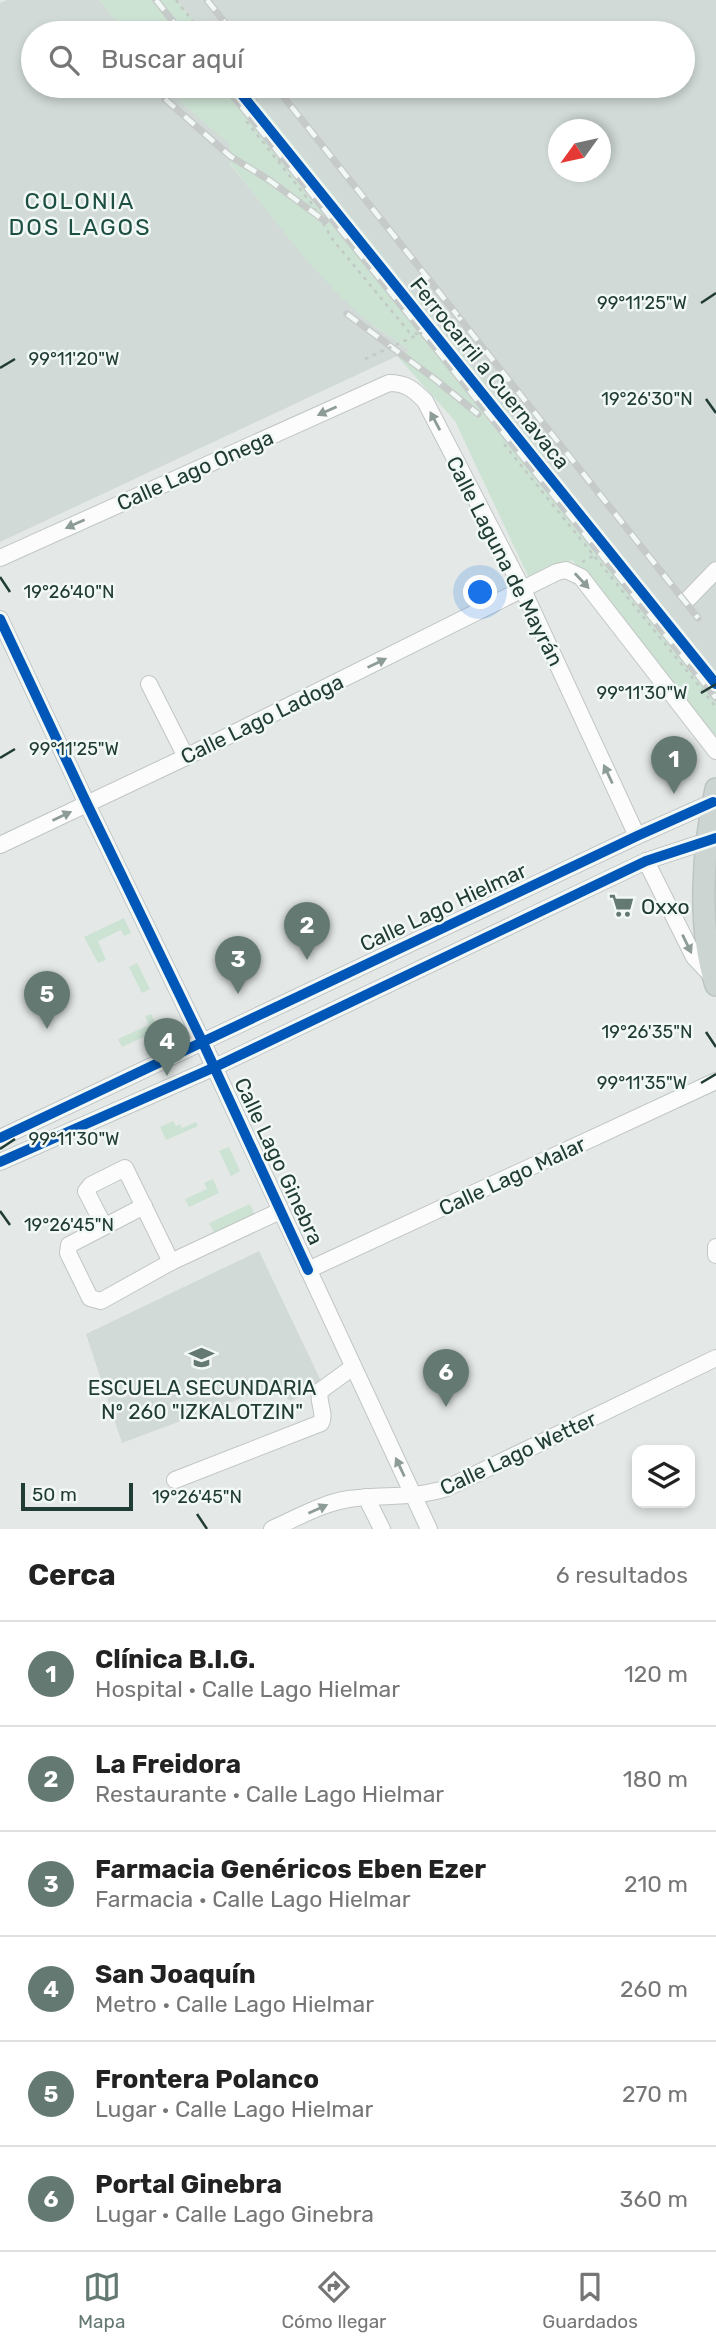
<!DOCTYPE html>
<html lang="es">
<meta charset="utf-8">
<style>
:root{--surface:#fff;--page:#f2f2f2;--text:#222;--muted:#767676;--line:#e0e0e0;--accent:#657973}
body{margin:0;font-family:Rubik,sans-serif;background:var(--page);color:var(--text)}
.controls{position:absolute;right:21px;bottom:21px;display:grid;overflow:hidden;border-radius:14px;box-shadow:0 4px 10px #0003}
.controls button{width:63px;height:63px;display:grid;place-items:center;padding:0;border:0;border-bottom:2px solid var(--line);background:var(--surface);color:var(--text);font:35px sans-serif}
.compass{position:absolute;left:548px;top:119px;width:63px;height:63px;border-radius:50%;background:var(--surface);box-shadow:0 4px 10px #0003;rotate:237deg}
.scale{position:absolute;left:21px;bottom:18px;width:112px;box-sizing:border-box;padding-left:7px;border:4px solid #213c35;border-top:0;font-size:19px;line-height:24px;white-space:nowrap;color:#213c35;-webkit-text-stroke:5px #f1f8f5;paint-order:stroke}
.you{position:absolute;left:481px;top:593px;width:24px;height:24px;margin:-18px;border:5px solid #fff;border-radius:50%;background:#1a73e8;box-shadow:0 0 0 10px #1a73e833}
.badge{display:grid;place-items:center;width:46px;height:46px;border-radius:50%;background:var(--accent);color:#fff;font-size:23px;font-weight:700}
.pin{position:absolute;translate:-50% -58px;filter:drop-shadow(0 2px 4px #0008)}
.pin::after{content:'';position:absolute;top:37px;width:24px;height:21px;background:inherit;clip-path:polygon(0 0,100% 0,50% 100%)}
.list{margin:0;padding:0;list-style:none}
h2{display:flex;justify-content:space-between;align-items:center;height:91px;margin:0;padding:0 28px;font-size:30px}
h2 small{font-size:23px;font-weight:400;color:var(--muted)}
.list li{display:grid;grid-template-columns:46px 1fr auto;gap:21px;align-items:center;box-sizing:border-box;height:105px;padding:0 28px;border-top:2px solid var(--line)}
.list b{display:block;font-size:26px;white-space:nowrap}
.list p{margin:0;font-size:23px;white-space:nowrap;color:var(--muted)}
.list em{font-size:23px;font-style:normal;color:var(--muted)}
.icon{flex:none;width:38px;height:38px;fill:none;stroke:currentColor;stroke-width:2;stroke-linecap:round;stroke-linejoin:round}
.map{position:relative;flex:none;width:716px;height:1529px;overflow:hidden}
.search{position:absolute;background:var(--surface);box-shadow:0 4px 10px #0003;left:21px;right:21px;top:21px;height:77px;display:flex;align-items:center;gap:18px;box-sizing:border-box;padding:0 24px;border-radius:38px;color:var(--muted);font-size:26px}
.sheet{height:721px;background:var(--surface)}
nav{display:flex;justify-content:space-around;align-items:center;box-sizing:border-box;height:98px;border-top:2px solid var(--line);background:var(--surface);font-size:19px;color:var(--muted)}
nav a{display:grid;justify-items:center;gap:4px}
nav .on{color:var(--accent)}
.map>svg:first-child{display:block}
</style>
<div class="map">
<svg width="716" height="1529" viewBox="0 0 716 1529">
<rect width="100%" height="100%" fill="#e4e9e7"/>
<!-- built -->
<g fill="#d1dad7" fill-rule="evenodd">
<polygon points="7,0 99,0 126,33 33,33 33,86 168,86 181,102 230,144 230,164 294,244 375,327 410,350 0,542 0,3"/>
<path d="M 177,0 L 716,0 L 716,672 L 246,86 L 683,86 L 683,33 L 203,33 ZM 558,130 L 600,130 L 600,172 L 558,172 Z"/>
<polygon points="259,1251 322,1383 291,1401 269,1388 122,1443 86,1334"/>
</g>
<!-- green -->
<g fill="#cce2d3">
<polygon points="99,0 177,0 203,33 126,33"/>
<path d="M 168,86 L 246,86 L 716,672 L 716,736 L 572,560 L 529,578 L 455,421 L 397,356 L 410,350 C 387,335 364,320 345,301 C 302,259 267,210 230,163 L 229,144 L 181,102 Z"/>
<polygon points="124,918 131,933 124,936 121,930 98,941 106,960 98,963 84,937"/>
<polygon points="137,963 150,989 142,993 129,967"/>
<polygon points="151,1014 159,1030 122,1047 118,1039 149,1025 145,1016"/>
<polygon points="173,1121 176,1126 180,1124 182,1128 196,1122 198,1126 166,1140 160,1127"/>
<polygon points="229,1147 240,1171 231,1176 219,1151"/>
<polygon points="213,1179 219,1193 189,1207 185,1199 207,1189 204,1183"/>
<polygon points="250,1204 255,1216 215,1235 209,1223"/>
</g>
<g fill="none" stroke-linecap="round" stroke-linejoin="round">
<defs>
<g id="minor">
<path d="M 0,558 L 389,383 C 406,383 413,389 425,401 L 523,590 L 637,836"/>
<polyline points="689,598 716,570"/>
<polyline points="0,619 87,804 203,1043 429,1529"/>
<polyline points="149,684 186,757"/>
<polyline points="0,845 186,757 557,572 566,570 581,577 716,751"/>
<polyline points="646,861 694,957 713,977"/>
<polyline points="0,1138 637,836 713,802"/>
<polyline points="0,1162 215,1067 646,861 716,838"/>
<polyline points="144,1206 69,1245 68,1253 90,1298 101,1301 171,1262 280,1211"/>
<polyline points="104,1226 86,1191 91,1185 125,1168 171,1262"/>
<polyline points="716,1247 716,1255"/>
<polyline points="308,1270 716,1081"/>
<path d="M 175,1480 L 321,1423 C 326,1413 317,1402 320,1391 L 353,1367"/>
<polyline points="366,1497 382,1529"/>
<path d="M 272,1529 C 297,1518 322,1503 349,1499 C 382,1494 414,1499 447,1488 L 716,1358"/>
</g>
<path id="major" d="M 716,789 C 703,847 697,928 716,985"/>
</defs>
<!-- minor casing -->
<use href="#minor" stroke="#c1c6c4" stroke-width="18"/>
<!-- major casing -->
<use href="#major" stroke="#bcc5c2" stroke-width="24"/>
<!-- path -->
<g stroke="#c1c9c5" stroke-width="2.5" stroke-dasharray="3.5 5" stroke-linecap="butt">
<polyline points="176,0 202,33"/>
<polyline points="245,86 258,103 247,122 311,203 333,240 409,332 439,339"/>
<polyline points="278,159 304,172"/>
<polyline points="516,435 503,443 716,707"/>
<polyline points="582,562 595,555"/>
</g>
<!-- minor -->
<use href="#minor" stroke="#fbfcfb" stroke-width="16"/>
<!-- major -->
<use href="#major" stroke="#cdd5d3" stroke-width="21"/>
<defs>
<g id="rail">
<polyline points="156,0 182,33"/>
<polyline points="207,0 233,33"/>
<polyline points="225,86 716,698"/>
<polyline points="275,86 698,618"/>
<polyline points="165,99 230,156 269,180 325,221"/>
<polyline points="347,314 436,380 478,414"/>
</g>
</defs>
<!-- rail casing -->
<use href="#rail" stroke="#c6cac9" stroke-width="7"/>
<!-- rail -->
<use href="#rail" stroke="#f1f8f5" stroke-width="4.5" stroke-dasharray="13" stroke-linecap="butt"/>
<!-- path-bridge -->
<polyline stroke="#c1c9c5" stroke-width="2.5" stroke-dasharray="3.5 5" stroke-linecap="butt" points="365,359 463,314"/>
<defs>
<g id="cycleway">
<polyline points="235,86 716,684"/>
<polyline points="0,619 87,804 203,1043 308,1270"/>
<polyline points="0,1138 637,836 713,802"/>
<polyline points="0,1162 215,1067 646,861 716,838"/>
</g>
</defs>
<!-- cycleway casing -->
<use href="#cycleway" stroke="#f1f8f5" stroke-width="15"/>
<!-- cycleway -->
<use href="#cycleway" stroke="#0057b8" stroke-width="10"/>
</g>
<!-- one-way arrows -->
<defs><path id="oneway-solid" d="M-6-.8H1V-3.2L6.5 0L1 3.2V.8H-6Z" transform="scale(1.75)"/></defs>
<g fill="#8e9c98">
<use href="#oneway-solid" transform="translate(327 411) rotate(156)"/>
<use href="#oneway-solid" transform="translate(435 421) rotate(-118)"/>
<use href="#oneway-solid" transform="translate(75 524) rotate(156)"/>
<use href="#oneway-solid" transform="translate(582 581) rotate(47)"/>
<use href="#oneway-solid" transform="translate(377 663) rotate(-26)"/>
<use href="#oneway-solid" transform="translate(608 774) rotate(-115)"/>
<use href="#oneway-solid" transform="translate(62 816) rotate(-25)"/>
<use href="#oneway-solid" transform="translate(687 944) rotate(64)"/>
<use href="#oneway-solid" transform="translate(400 1467) rotate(-115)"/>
<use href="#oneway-solid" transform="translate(318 1509) rotate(-24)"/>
</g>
<!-- ticks -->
<path fill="none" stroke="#213c35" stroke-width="2.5" d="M 701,303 L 716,293M 0,368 L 15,359M 706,399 L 716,413M 0,577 L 10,592M 701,693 L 716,684M 0,758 L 15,749M 706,1032 L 716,1047M 701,1083 L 716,1074M 0,1149 L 15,1139M 0,1211 L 10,1225M 197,1514 L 207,1529"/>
<!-- icons -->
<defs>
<symbol id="supermarket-bare" viewBox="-9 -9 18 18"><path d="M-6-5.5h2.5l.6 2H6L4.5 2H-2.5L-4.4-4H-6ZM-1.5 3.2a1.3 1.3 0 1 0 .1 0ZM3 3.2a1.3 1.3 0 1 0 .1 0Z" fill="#657973" stroke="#f1f8f5" stroke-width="2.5" paint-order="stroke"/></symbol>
<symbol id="school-bare" viewBox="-9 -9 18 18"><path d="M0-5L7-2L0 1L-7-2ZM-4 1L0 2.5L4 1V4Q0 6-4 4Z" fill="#657973" stroke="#f1f8f5" stroke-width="2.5" paint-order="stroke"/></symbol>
</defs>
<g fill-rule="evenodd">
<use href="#supermarket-bare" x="604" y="888" width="35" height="35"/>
<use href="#school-bare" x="184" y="1340" width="35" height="35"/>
</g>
<g text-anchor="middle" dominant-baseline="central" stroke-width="5" stroke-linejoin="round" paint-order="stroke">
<!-- street labels -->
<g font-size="21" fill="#213c35" stroke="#f1f8f5">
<text transform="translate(490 373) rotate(51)">Ferrocarril a Cuernavaca</text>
<text transform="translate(195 470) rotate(-24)">Calle Lago Onega</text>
<text transform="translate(505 561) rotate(63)">Calle Laguna de Mayrán</text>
<text transform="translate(262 719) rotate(-26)">Calle Lago Ladoga</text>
<text transform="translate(443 907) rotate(-25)">Calle Lago Hielmar</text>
<text transform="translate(279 1161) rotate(65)">Calle Lago Ginebra</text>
<text transform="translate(512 1176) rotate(-25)">Calle Lago Malar</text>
<text transform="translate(518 1453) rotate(-25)">Calle Lago Wetter</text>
</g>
<!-- poi labels -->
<g font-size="21" fill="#213c35" stroke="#f1f8f5" text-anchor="start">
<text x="641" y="906">Oxxo</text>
<text x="202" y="1387" text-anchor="middle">ESCUELA SECUNDARIA<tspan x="202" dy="24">Nº 260 "IZKALOTZIN"</tspan></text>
</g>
<!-- neighbourhood labels -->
<g font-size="23" letter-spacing="2" fill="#1d4e42" stroke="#f1f8f5">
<text x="80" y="201">COLONIA<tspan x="80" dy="26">DOS LAGOS</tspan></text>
</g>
</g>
<g font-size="18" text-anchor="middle" fill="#213c35" stroke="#f1f8f5" stroke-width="5" stroke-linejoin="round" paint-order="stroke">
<text x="642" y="309">99°11'25"W</text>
<text x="74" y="365">99°11'20"W</text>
<text x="647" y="405">19°26'30"N</text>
<text x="69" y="598">19°26'40"N</text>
<text x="642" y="699">99°11'30"W</text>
<text x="74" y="755">99°11'25"W</text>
<text x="647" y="1038">19°26'35"N</text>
<text x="642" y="1089">99°11'35"W</text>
<text x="74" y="1145">99°11'30"W</text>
<text x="69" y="1231">19°26'45"N</text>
<text x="197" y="1503">19°26'45"N</text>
</g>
</svg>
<div class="controls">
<button><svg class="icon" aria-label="layers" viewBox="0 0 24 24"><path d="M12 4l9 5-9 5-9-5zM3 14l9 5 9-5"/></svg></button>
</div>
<svg class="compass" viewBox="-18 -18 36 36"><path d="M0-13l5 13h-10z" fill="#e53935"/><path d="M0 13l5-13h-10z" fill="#767676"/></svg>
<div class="scale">50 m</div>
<div class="you"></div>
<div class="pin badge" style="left:674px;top:794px">1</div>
<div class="pin badge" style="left:307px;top:960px">2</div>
<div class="pin badge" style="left:238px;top:994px">3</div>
<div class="pin badge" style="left:167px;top:1076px">4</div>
<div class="pin badge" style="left:47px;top:1029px">5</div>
<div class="pin badge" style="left:446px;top:1407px">6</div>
<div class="search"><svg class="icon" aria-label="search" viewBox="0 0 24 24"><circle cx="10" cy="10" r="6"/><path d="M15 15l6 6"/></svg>Buscar aquí</div>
</div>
<section class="sheet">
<h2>Cerca<small>6 resultados</small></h2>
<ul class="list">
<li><span class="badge">1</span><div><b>Clínica B.I.G.</b><p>Hospital · Calle Lago Hielmar</p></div><em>120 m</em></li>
<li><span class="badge">2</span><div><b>La Freidora</b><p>Restaurante · Calle Lago Hielmar</p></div><em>180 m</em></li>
<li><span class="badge">3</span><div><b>Farmacia Genéricos Eben Ezer</b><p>Farmacia · Calle Lago Hielmar</p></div><em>210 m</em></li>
<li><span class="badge">4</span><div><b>San Joaquín</b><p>Metro · Calle Lago Hielmar</p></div><em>260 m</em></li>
<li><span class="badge">5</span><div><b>Frontera Polanco</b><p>Lugar · Calle Lago Hielmar</p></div><em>270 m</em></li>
<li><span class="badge">6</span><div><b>Portal Ginebra</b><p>Lugar · Calle Lago Ginebra</p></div><em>360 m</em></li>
</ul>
</section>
<nav>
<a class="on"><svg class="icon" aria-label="map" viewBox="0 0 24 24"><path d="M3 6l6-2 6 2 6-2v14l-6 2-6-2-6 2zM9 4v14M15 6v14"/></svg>Mapa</a>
<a><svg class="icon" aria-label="directions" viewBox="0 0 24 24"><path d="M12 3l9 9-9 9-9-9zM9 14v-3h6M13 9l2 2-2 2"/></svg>Cómo llegar</a>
<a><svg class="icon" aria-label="saved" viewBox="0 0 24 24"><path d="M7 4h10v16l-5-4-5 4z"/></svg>Guardados</a>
</nav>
